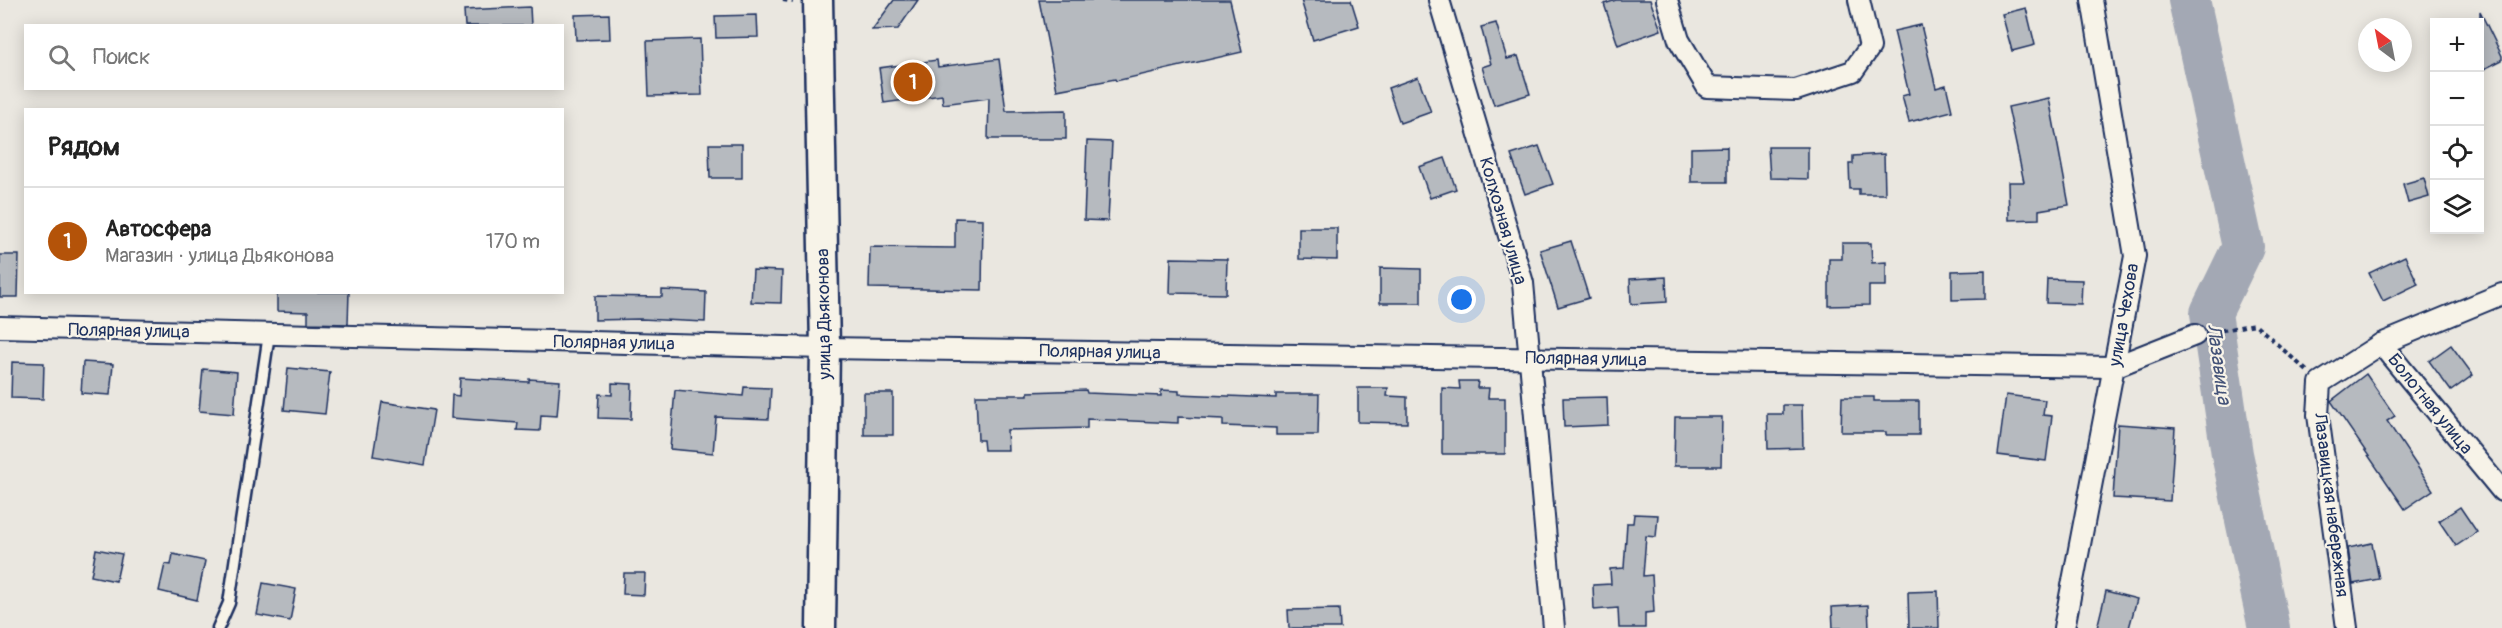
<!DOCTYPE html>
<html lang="ru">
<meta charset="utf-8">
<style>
:root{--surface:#fff;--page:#f2f2f2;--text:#222;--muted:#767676;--line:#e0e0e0;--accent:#b45309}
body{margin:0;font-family:Pangolin,sans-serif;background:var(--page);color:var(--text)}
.controls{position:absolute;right:18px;top:18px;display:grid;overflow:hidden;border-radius:0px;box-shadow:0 3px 15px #0003}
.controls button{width:54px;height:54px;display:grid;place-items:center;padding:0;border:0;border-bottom:2px solid var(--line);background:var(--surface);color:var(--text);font:30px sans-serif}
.compass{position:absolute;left:2358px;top:18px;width:54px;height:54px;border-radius:50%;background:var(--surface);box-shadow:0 3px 15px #0003;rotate:328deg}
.you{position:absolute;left:1462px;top:300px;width:21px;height:21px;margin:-15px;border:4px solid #fff;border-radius:50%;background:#1a73e8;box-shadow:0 0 0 9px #1a73e833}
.badge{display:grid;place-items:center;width:39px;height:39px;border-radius:50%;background:var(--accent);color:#fff;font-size:20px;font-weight:700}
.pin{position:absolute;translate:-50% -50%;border:3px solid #fff;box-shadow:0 2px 6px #0006}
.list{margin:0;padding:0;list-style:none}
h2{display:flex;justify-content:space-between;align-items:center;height:78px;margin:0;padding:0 24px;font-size:26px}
h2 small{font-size:20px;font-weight:400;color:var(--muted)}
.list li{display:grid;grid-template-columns:39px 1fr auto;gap:18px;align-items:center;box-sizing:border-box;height:108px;padding:0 24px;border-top:2px solid var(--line)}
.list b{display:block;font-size:22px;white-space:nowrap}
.list p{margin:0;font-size:20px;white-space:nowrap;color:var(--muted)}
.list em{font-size:20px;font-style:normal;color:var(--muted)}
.icon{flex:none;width:33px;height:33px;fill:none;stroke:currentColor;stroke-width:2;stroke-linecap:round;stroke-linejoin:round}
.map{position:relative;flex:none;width:2502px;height:628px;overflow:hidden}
.search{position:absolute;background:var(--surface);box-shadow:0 3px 15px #0003;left:24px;top:24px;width:540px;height:66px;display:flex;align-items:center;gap:15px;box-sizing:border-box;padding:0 21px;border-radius:0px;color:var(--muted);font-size:22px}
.panel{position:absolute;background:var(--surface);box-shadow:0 3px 15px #0003;left:24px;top:108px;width:540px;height:186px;border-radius:0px}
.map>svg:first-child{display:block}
</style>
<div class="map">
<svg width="2502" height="628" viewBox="0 0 2502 628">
<rect width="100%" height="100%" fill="#eae7e0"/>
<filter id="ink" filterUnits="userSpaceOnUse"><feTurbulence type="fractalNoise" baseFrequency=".0167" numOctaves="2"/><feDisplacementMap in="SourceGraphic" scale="12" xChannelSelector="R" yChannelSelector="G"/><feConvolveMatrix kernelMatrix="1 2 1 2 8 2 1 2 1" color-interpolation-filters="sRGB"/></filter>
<g filter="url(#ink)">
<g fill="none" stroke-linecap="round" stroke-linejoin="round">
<!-- river -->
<polyline stroke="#a3a8b4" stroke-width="42" points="2189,0 2243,247 2211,313 2232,454 2269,628"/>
</g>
<!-- building -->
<g fill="#b6babf" stroke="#1b2f5e" stroke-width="1.5">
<polygon points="894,0 918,0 898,29 872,30"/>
<polygon points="1039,0 1230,0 1242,52 1116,81 1115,79 1057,90"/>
<polygon points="1301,0 1351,0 1359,26 1313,40"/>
<polygon points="1616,0 1650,0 1661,30 1618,45 1604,4"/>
<polygon points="530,7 531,26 465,26 464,10"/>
<polygon points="2026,8 2035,45 2012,51 2002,14"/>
<polygon points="2480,11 2502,56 2502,60 2480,71"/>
<polygon points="609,14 610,39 576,40 575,15"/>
<polygon points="757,15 758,37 716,38 715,16"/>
<polygon points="1496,23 1507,59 1518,56 1530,94 1494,105 1482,67 1491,64 1481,27"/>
<polygon points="1921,25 1936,88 1946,85 1952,111 1909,122 1902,96 1909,94 1894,31"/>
<polygon points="700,39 702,95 649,96 647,41"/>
<polygon points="999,59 1006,111 1066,110 1066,139 988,139 989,98 943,104 942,95 884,103 879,68 937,60 938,67"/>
<polygon points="1418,77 1431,112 1400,123 1388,88"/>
<polygon points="2049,98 2069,205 2039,210 2039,219 2009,220 2008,182 2024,182 2008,107"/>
<polygon points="1087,141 1112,142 1108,221 1084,220"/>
<polygon points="709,144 742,144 742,178 710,178"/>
<polygon points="1539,146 1553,184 1525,194 1511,155"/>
<polygon points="1727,147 1727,182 1691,182 1691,148"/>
<polygon points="1768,147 1808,147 1808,179 1770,178"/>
<polygon points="1884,154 1885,194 1859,194 1859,189 1850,189 1849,164 1853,164 1853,156"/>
<polygon points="1445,158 1456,189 1430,198 1419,167"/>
<polygon points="2424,178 2429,197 2408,203 2403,184"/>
<polygon points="955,218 983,219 982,290 869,288 870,247 955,248"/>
<polygon points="1299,228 1337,228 1337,260 1299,259"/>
<polygon points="1571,241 1589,298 1558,307 1540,250"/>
<polygon points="1842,243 1871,243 1872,263 1886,262 1886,286 1869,286 1869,305 1829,306 1829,259 1842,259"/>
<polygon points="0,255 19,255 18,297 0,297"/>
<polygon points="2405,256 2418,284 2383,301 2369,273"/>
<polygon points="1171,258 1227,259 1226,294 1170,293"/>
<polygon points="1380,268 1421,269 1421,303 1380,303"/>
<polygon points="753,270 782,271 781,303 751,302"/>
<polygon points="1985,270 1985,299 1952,300 1952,271"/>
<polygon points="1666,277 1667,302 1631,304 1630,279"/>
<polygon points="2047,279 2082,280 2081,304 2046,303"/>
<polygon points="662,290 706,292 705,322 641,319 595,320 595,296 662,297"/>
<polygon points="277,292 349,292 348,324 308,323 308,312 277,311"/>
<polygon points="2451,345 2473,375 2451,391 2429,361"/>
<polygon points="12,362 44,363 43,399 11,398"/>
<polygon points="83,362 113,364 110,395 81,393"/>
<polygon points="288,368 330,372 325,414 284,410"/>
<polygon points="203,369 237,372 234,414 199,411"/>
<polygon points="2366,374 2395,416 2387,421 2433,490 2405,509 2331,401"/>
<polygon points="460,378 529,382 529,379 560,381 557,416 541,415 540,431 517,430 518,423 451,418 452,395 459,396"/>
<polygon points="1459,381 1478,381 1477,388 1489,388 1488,398 1505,398 1505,454 1442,454 1442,388 1460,389"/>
<polygon points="612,383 632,384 631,419 598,418 599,394 612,395"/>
<polygon points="744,387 771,388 769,419 716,417 713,453 670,449 675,390 743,396"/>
<polygon points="1358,388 1388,388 1387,396 1407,397 1407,423 1358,422"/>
<polygon points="1086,390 1087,393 1161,396 1161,390 1179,391 1179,394 1276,398 1276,394 1319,394 1318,435 1276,435 1276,428 1223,426 1223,419 1178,417 1178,423 1087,419 1087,428 1007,430 1008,450 984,450 983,440 978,440 976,395 1028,395 1028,392"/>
<rect x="864" y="393" width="29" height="42"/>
<polygon points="2006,395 2045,400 2043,415 2052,416 2046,461 1998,455"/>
<polygon points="1607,397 1608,425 1564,427 1563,398"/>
<polygon points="1842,397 1874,397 1874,401 1919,401 1919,435 1886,435 1886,432 1841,432"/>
<polygon points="382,402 434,410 425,465 373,456"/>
<polygon points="1783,405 1802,405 1803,448 1768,449 1767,414 1783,414"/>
<polygon points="1675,417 1722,417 1721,466 1674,466"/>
<polygon points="2118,424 2175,428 2170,501 2113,498"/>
<polygon points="2460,507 2477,532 2456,546 2439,521"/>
<polygon points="1634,514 1658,515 1656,537 1646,536 1643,576 1652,575 1654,612 1645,613 1645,628 1619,628 1618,608 1594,610 1593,585 1611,584 1610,569 1624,568 1627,523 1633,523"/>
<polygon points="2372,543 2379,579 2353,584 2348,548"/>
<polygon points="96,549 122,554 116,581 91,576"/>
<polygon points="173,554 205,561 197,600 159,591 165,564 171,565"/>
<polygon points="624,573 645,573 644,595 623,594"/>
<polygon points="263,583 296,589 290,621 257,615"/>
<polygon points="1938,591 1939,628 1909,628 1908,592"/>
<polygon points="2106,591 2137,599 2129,628 2097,628"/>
<polygon points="1868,605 1869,628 1833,628 1832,607"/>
<polygon points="1339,609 1340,628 1289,628 1288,610"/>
</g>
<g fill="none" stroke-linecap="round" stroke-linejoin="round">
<defs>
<polyline id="service" points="218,628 229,603 269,334"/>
<g id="minor">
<polyline points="1439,0 1523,283 1554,628"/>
<polyline points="1667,0 1679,40 1707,87 1796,90 1853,71 1870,47 1859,0"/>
<polyline points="0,327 825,348 2114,367 2195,335"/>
<polyline points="2381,344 2502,491"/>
<polyline points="2064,628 2135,256 2092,0"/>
<polyline points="2347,628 2318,415 2320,383 2381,344 2502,294"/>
</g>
<polyline id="secondary" points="818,0 825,348 821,628"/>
</defs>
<!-- service casing -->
<use href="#service" stroke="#1b2f5e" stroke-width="15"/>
<!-- minor casing -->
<use href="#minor" stroke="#1b2f5e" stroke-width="24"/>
<!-- secondary casing -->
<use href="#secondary" stroke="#1b2f5e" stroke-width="33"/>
<!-- path -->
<g stroke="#1b2f5e" stroke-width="4" stroke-dasharray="4.5 4.5" stroke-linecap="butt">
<polyline points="783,0 793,2"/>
<polyline points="2213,332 2255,324 2307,371"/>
</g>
<!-- service -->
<use href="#service" stroke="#f7f3e8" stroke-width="10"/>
<!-- minor -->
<use href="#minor" stroke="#f7f3e8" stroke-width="20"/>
<!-- secondary -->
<use href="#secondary" stroke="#f7f3e8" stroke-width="28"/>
</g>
</g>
<g text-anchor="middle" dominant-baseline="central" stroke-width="4.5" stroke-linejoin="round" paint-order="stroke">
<!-- street labels -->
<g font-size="18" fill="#1b2f5e" stroke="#f7f3e8">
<text transform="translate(1503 221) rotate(74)">Колхозная улица</text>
<text transform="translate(824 314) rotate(-91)">улица Дьяконова</text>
<text transform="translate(2124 315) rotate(-80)">улица Чехова</text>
<text transform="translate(129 331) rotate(1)">Полярная улица</text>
<text transform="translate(614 343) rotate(1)">Полярная улица</text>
<text transform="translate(1100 352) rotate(1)">Полярная улица</text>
<text transform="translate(1586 359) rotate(1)">Полярная улица</text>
<text transform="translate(2430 404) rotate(51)">Болотная улица</text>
<text transform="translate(2331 505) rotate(83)">Лазавицкая набережная</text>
</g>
<!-- water labels -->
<g font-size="20" font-style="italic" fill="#445378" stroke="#f7f3e8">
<text transform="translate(2219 364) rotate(82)">Лазавица</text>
</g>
</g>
</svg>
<div class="controls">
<button>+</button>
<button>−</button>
<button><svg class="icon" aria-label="locate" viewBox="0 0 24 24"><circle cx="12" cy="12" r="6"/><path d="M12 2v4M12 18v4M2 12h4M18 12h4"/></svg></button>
<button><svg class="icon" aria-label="layers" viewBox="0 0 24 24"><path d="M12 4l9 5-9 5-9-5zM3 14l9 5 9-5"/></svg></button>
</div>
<svg class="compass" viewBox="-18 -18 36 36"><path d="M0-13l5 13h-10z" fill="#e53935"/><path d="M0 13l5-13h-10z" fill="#767676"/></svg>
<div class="you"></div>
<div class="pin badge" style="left:913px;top:82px">1</div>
<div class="search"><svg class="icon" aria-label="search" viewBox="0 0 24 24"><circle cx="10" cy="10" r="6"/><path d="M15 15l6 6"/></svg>Поиск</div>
<section class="panel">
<h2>Рядом<small></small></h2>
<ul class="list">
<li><span class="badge">1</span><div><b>Автосфера</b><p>Магазин · улица Дьяконова</p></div><em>170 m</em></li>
</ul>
</section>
</div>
